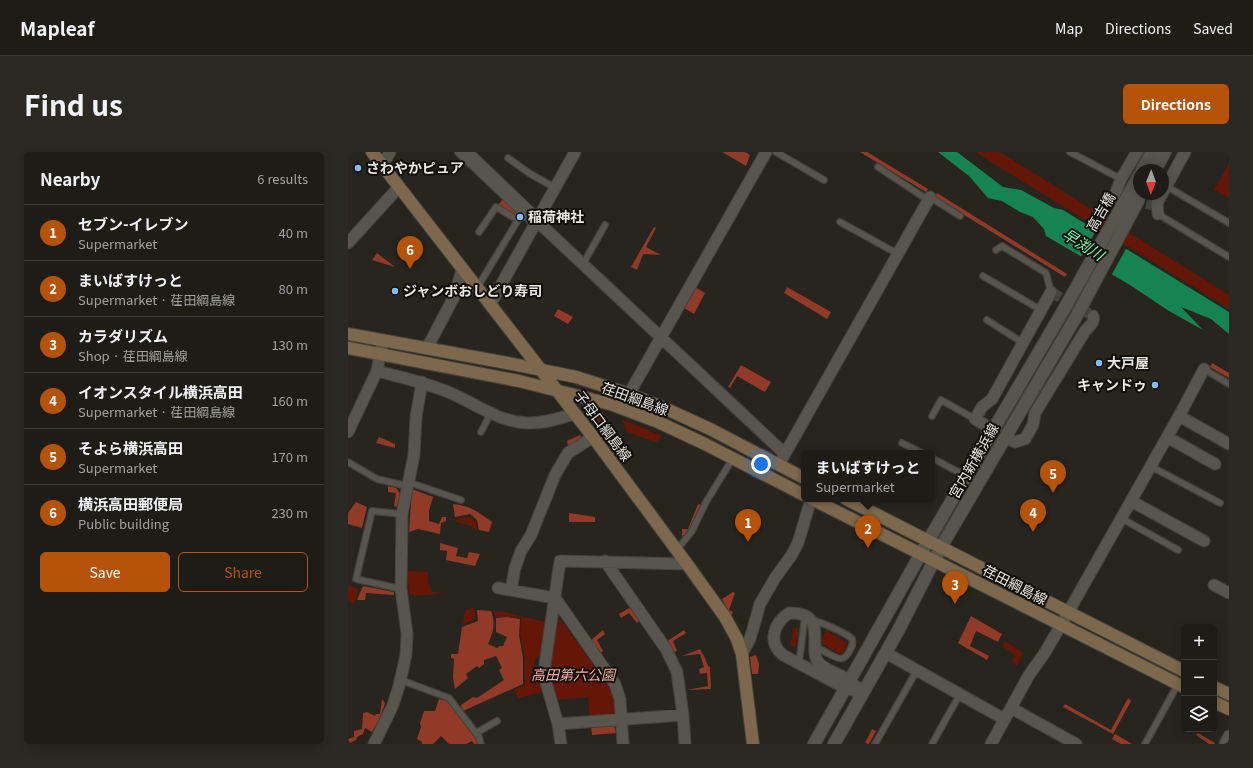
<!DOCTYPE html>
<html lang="en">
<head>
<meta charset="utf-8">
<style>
  body { margin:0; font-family:Georgia,"Noto Sans JP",serif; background:#2a2923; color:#f1f3f6 }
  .controls { position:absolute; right:12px; bottom:12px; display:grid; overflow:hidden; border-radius:6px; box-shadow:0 2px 10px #0003 }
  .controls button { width:36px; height:36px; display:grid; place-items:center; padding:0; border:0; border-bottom:1px solid #3b3a35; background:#1d1c16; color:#f1f3f6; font:20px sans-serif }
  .compass { position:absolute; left:785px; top:12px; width:36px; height:36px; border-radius:50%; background:#1d1c16; box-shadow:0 2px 10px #0003; rotate:181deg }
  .you { position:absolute; left:413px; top:312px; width:14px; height:14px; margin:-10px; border:3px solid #fff; border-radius:50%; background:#1a73e8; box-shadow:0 0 0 6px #1a73e833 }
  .badge { display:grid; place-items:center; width:26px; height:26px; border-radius:50%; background:#b45309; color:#fff; font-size:13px; font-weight:700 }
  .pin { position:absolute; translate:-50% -33px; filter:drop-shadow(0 1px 2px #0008) }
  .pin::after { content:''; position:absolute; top:21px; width:14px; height:12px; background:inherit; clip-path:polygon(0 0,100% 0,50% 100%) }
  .popup { position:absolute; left:453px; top:298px; width:134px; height:52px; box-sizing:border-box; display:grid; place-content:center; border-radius:6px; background:#1d1c16; filter:drop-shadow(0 1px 3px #0005); font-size:13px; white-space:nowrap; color:#a0a1a1 }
  .popup b { font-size:15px; color:#f1f3f6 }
  .popup::after { content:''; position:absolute; left:50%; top:100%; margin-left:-8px; border:8px solid transparent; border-top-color:#1d1c16 }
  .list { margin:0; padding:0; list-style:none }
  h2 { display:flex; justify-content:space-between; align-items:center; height:52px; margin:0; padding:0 16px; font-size:17px }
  h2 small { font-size:13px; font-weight:400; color:#a0a1a1 }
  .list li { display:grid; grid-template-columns:26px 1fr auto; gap:12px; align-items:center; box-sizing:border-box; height:56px; padding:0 16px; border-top:1px solid #3b3a35 }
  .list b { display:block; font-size:15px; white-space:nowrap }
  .list p { margin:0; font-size:13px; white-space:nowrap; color:#a0a1a1 }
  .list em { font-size:13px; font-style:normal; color:#a0a1a1 }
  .actions { display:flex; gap:8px; padding:12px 16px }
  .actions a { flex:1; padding:9px 0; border:1px solid #b45309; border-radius:6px; text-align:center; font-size:14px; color:#b45309 }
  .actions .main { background:#b45309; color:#fff }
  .icon { flex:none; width:22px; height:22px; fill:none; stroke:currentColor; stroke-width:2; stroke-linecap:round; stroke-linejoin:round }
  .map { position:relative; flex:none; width:881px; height:592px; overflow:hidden; border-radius:6px }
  header { display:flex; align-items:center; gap:24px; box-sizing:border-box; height:56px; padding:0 20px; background:#1d1c16; border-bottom:1px solid #3b3a35 }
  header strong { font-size:19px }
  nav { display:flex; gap:22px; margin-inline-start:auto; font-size:14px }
  .intro { display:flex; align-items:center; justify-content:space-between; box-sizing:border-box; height:96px; padding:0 24px }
  h1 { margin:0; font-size:28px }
  .button { padding:10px 18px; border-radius:6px; background:#b45309; color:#fff; font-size:14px; font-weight:700 }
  main { display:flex; gap:24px; padding:0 24px }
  aside { flex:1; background:#1d1c16; border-radius:6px; box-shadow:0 2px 10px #0003 }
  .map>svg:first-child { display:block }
</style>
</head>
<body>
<header>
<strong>Mapleaf</strong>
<nav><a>Map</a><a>Directions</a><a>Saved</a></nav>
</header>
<div class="intro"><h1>Find us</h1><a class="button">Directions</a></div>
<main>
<aside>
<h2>Nearby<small>6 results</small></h2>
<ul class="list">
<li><span class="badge">1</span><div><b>セブン-イレブン</b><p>Supermarket</p></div><em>40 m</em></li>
<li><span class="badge">2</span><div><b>まいばすけっと</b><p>Supermarket · 荏田綱島線</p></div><em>80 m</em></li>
<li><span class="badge">3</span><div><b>カラダリズム</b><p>Shop · 荏田綱島線</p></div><em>130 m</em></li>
<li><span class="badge">4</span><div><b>イオンスタイル横浜高田</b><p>Supermarket · 荏田綱島線</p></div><em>160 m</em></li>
<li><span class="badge">5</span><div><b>そよら横浜高田</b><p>Supermarket</p></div><em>170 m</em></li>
<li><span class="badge">6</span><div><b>横浜高田郵便局</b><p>Public building</p></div><em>230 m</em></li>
</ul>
<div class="actions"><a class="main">Save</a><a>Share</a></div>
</aside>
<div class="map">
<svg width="881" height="592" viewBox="0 0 881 592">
  <rect width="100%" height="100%" fill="#27251e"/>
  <path fill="#641707" d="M627 0H652L881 143V157Z
    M881 11V46L866 38Z
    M254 260 261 276C251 276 248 270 248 261Z
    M274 267 314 284 310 289 307 290 279 280Z
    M122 365 128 370 129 378 124 377V374L108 370V367Z
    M59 419 80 420V429L84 440 97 441 68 444 61 442Z
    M0 433 11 438 5 452 0 449Z
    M126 456 128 467 115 472 117 458Z
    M146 459 157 460 197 470 194 501 187 507 185 519 187 528 193 531 195 540 170 546 166 538 177 533V505L172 483 173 466 165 465H147Z
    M212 467 261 534 266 548 267 561 263 565 242 567 240 545 208 548 202 525V516L210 468Z
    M446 475 451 477 447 495 442 493Z
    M478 478 499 491V494L495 501 492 502 474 492V486Z
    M657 489 675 501 669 514 664 510 667 503 654 494Z"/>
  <path fill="#913a28" d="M374 0H397L402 3 398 14Z
    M512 0H519L580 37 578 40Z
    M589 41 719 122 717 125 587 45Z
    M155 47 174 65 171 66 160 58H155L150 53Z
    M306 75 308 76 298 95 313 103 295 102 289 118 283 115Z
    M29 101 47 115 24 108Z
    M347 135 357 141 346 162 336 156Z
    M439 135 483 160 479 167 436 141Z
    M210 157 225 165 220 172 206 164Z
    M864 211 881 221V226L862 215Z
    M393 213 423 230 417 240 389 224 382 236 380 235Z
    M232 283 234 287 220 294 219 289Z
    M31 285 47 292V296L28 291Z
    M40 334 48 336 52 341 49 355 46 354 48 341 40 340Z
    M64 337 85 345 81 359V369L91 372 94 365H98V369L93 371 92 382 70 377 61 380Z
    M8 350 19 355 14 376 0 372V361Z
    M105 352C121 353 132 361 144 370L141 380 131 378 129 368 122 362 107 365Z
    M350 352 353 353C348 365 344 377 334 385V377H340Z
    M221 361 247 365V370H221Z
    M92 391 110 396 108 404 119 406 121 400 132 402 127 414 98 408 99 399 92 398Z
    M15 434 46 440V443L18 441 17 448H9Z
    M385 440 387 441 381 458 385 460 383 464 374 447Z
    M283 455 292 468 289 471 281 461 273 466 271 462Z
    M129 458 143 459C148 472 145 481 140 492L149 496 152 494H155L159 485 148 480V466L159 465 172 467 171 483 175 506V532L115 559 113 553 125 545 129 546 156 528 151 518 154 516 148 504 136 508V512L131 516 129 514 118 522 120 526 107 537 105 526 106 507 103 506V502H110L114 475 130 469Z
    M623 464 654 482 650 490 628 479 622 494 641 504 639 508 610 491Z
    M255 478 257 482 249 488 255 499 251 502 242 489Z
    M336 478 338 481 325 489 329 499 325 500 318 490Z
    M352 497 357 506 360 514 362 515 363 537 339 538 360 534 359 521 352 522 351 517 356 515 352 502 334 504Z
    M408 503 411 512 410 522H404L402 505Z
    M780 546 783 549 765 582 715 555 717 552 763 578Z
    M34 547 37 551C34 562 30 570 24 580L17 576 15 582 9 585 8 588 0 592V587L6 585V579L14 577 15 561 19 560 27 564 28 562H32Z
    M91 547 101 549 128 586 131 592H126L124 589 118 592H101L93 584 85 592H74V590L69 587 73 575 72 571 76 559H87Z
    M266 574 268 581 244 583 243 575Z
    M524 577 528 579 521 592 517 591Z
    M850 581 867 591 866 592H861L848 583Z
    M767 582 784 592H773L764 587Z"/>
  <path fill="#168452" d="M590 0H609L655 35 673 38 706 56 715 58 881 160V182L863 167 833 155 855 178 821 159 782 133 698 84 696 77 685 65 672 60 654 49 640 46 621 24Z"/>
  <path fill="#27251e" d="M749 77 779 95 763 124 732 106Z"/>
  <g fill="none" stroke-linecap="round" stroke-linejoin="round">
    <path stroke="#44423b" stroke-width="11" stroke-dasharray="11 5.5" stroke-linecap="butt" d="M782 48 805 53
      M703 140 745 164"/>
    <defs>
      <path id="service" d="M428 0 476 28
        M722 0 773 27
        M160 6 181 21 207 36
        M530 15 580 48
        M818 34 881 71
        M582 45 612 64
        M810 62 881 105
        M492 70 550 102
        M648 98 654 94 698 121 703 140
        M235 112 257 73
        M635 124 693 158
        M129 136 170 68 148 55 131 80
        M639 168 675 191
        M856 217 881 232
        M584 264 593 248 627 267
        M133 280 143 261
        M554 291 574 301
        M584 306 618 324
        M0 310 29 327 59 334
        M802 314 872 351
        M60 330 113 348
        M773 366 830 398
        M329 398 344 379 358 350 385 306
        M53 437 8 427 24 359 54 362
        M464 468C472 470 499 481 504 487 505 490 504 494 503 496 501 500 499 505 495 506 490 509 473 497 467 494
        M451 511 457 464
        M53 528 101 546 131 585 133 592
        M128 581 149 569
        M527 592 569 518
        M584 592 612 542
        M797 592 830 532"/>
      <path id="pedestrian" d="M111 0 187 72
        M121 0 190 66"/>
      <path id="minor" d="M34 14 42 0
        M815 40 837 0
        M766 45 773 27 789 0
        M810 62 809 51 814 42
        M189 69 437 302
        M0 91 51 35
        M142 153 227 0
        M79 196 106 145 114 118
        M29 219C56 226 80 231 105 242 129 253 152 270 179 271 195 272 211 266 227 262
        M281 242 418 0
        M831 264 881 292
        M645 278 627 267 634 255 644 247 703 140
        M0 280 29 219 35 188
        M819 285 867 312
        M658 286 667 290 677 287 685 273 687 261 737 179C741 174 747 171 745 164
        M434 307 582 45
        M783 349 856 389
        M257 409 318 497 329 520 335 563 337 592
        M866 433 881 441
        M150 436 207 446 267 532 272 547 275 592
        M163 438 167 416 173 399 183 383 207 323 220 301 245 285
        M441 461C483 460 458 498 471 511 479 519 492 522 501 528 506 532 510 537 515 541L497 536 435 503C419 490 426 471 441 461Z
        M538 501 656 567
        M394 502 402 487 412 452 427 426 443 404 450 391 463 347
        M663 556 728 592
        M210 572 335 563
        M26 592 45 553 51 534 58 503 59 482 53 437 54 362 66 303 68 265 74 230
        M213 592 210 572 197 527V512L212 409 339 412
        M643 592 681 523 696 502 713 473 831 264 856 217
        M877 592 881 584"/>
      <path id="tertiary" d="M794 18 804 0
        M807 18 817 0
        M783 38 791 23
        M466 592 580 389 715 159
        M486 592 550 479 593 395 728 165"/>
      <path id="secondary" d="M24 0 245 285 339 412 377 465 389 487 394 502 405 592
        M0 182 159 211 228 225 281 242 314 255 362 277 456 326
        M0 196 171 229 262 252 310 270 357 292 456 343
        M464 347 836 535
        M498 347 836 519
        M866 535 881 542
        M866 550 881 557"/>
    </defs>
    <use href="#service" stroke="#44423c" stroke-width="8"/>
    <use href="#pedestrian" stroke="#44423c" stroke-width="10"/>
    <use href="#minor" stroke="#44423c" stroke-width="13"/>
    <use href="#tertiary" stroke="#44423c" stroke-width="14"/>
    <use href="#secondary" stroke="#44423c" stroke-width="14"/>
    <use href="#service" stroke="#57554d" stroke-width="5.5"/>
    <use href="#pedestrian" stroke="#57554d" stroke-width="8"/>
    <use href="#minor" stroke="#57554d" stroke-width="11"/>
    <use href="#tertiary" stroke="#57554d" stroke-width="12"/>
    <use href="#secondary" stroke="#7e684d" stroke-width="12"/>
    <defs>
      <path id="tertiary-bridge" d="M715 159 783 38
        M728 165 791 47"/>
    </defs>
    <use href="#tertiary-bridge" stroke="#44423c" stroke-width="14" stroke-linecap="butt"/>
    <use href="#tertiary-bridge" stroke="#57554d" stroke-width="12"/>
  </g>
  <g fill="#81bdfa" stroke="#0f0e0b" stroke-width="1.5">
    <circle cx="10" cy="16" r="4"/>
    <circle cx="172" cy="65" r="4"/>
    <circle cx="47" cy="139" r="4"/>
    <circle cx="751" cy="211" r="4"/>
    <circle cx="807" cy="233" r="4"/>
  </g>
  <g text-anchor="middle" stroke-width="4" stroke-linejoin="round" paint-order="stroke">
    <g font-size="14" font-weight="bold" fill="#e8e7e2" stroke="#0f0e0b" text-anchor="start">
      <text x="18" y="21">さわやかピュア</text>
      <text x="180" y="70">稲荷神社</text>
      <text x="55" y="144">ジャンボおしどり寿司</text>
      <text x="759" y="216">大戸屋</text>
      <text x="799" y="238" text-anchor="end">キャンドゥ</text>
    </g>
    <g font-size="14" fill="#e8e7e2" stroke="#0f0e0b">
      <text transform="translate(753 60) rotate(-60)" y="5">高吉橋</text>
      <text transform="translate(287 247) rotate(20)" y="5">荏田綱島線</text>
      <text transform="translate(255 274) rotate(53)" y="5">子母口綱島線</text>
      <text transform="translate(626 309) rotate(-60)" y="5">宮内新横浜線</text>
      <text transform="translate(667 433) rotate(27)" y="5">荏田綱島線</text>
    </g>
    <g font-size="14" font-style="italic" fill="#f5ab9a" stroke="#0f0e0b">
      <text x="225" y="528">高田第六公園</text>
    </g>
    <g font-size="15" font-style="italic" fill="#78f8b1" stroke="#0f0e0b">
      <text transform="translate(735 93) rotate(32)" y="5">早渕川</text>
    </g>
  </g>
</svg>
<div class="controls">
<button>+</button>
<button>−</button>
<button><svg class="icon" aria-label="layers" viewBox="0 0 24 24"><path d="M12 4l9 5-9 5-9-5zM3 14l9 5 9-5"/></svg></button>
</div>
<svg class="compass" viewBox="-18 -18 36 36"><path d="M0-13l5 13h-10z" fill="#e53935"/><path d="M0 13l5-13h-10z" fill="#a0a1a1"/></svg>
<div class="you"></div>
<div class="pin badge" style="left:400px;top:390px">1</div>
<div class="pin badge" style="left:520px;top:396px">2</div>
<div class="popup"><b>まいばすけっと</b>Supermarket</div>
<div class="pin badge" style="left:607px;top:452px">3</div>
<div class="pin badge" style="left:685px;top:380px">4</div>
<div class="pin badge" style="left:705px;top:341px">5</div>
<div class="pin badge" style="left:62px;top:117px">6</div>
</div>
</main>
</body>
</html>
